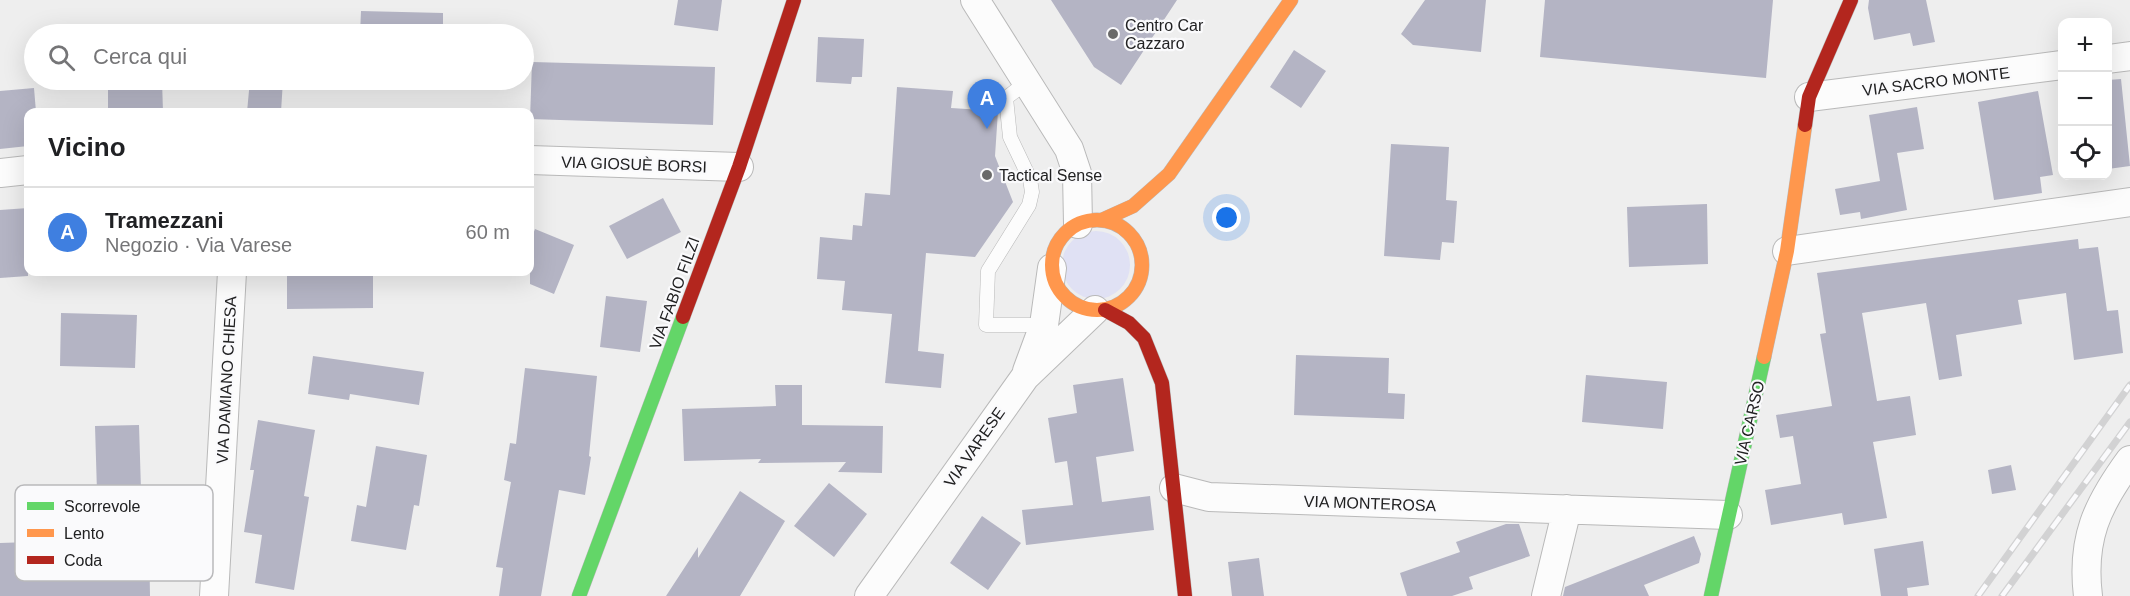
<!DOCTYPE html>
<html lang="it">
<head>
<meta charset="utf-8">
<style>
  body { margin:0; font-family:Helvetica,sans-serif; background:#f6f6f6; color:#202124 }
  .controls { position:absolute; right:18px; top:18px; display:grid; overflow:hidden; border-radius:12px; box-shadow:0 6px 24px #0002 }
  .controls button { width:54px; height:54px; display:grid; place-items:center; padding:0; border:0; border-bottom:2px solid #e0e0e0; background:#fff; color:#202124; font:30px sans-serif }
  .you { position:absolute; left:1227px; top:218px; width:21px; height:21px; margin:-15px; border:4px solid #fff; border-radius:50%; background:#1a73e8; box-shadow:0 0 0 9px #1a73e833 }
  .badge { display:grid; place-items:center; width:39px; height:39px; border-radius:50%; background:#0b8043; color:#fff; font-size:20px; font-weight:700 }
  .pin { position:absolute; translate:-50% -50px; filter:drop-shadow(0 2px 3px #0008) }
  .pin::after { content:''; position:absolute; top:32px; width:21px; height:18px; background:inherit; clip-path:polygon(0 0,100% 0,50% 100%) }
  .list { margin:0; padding:0; list-style:none }
  h2 { display:flex; justify-content:space-between; align-items:center; height:78px; margin:0; padding:0 24px; font-size:26px }
  h2 small { font-size:20px; font-weight:400; color:#757577 }
  .list li { display:grid; grid-template-columns:39px 1fr auto; gap:18px; align-items:center; box-sizing:border-box; height:90px; padding:0 24px; border-top:2px solid #e0e0e0 }
  .list b { display:block; font-size:22px; white-space:nowrap }
  .list p { margin:0; font-size:20px; white-space:nowrap; color:#757577 }
  .list em { font-size:20px; font-style:normal; color:#757577 }
  .icon { flex:none; width:33px; height:33px; fill:none; stroke:currentColor; stroke-width:2; stroke-linecap:round; stroke-linejoin:round }
  .map { position:relative; flex:none; width:2130px; height:596px; overflow:hidden }
  .search { position:absolute; background:#fff; box-shadow:0 6px 24px #0002; left:24px; top:24px; width:510px; height:66px; display:flex; align-items:center; gap:15px; box-sizing:border-box; padding:0 21px; border-radius:33px; color:#757577; font-size:22px }
  .panel { position:absolute; background:#fff; box-shadow:0 6px 24px #0002; left:24px; top:108px; width:510px; height:168px; border-radius:12px }
  .map>svg:first-child { display:block }
</style>
</head>
<body>
<div class="map">
<svg width="2130" height="596" viewBox="0 0 2130 596">
  <rect width="100%" height="100%" fill="#eee"/>
  <path fill="#e0e1f4" d="M1062 265a34 34 0 1 1 68 0a34 34 0 1 1-68 0Z"/>
  <path fill="#b4b4c4" d="M678 0H722L718 31 674 25Z
    M1051 0H1177L1121 85 1094 67Z
    M1425 0H1486L1481 52 1413 45 1401 34Z
    M1545 0H1773L1766 78 1540 57Z
    M1869 0H1926L1935 42 1913 46 1910 33 1874 40 1868 8Z
    M361 11 443 13V34H360Z
    M818 37 864 39 862 77H852L851 84 816 82Z
    M1294 50 1326 71 1301 108 1270 87Z
    M532 62 715 67 713 125 530 119Z
    M2121 79 2130 166 2108 169V80Z
    M108 80H162L163 112H108Z
    M250 80H283L281 112H247Z
    M897 87 953 91 951 108 998 111 995 156 1013 202 975 257 926 253 918 351 944 354 941 388 885 383 892 314 842 310 845 281 817 279 820 237 852 240 853 225 862 226 865 193 890 195Z
    M34 88 36 112H28V146L0 149V91Z
    M2038 91 2053 175 2040 177 2042 193 1994 200 1978 102Z
    M1917 107 1924 149 1897 153 1907 210 1861 219 1860 212 1840 215 1835 189 1880 181 1869 115Z
    M1391 144 1449 147 1446 200 1457 201 1454 243 1442 242 1440 260 1384 256Z
    M663 198 681 232 627 259 609 226Z
    M1707 204 1708 264 1629 267 1627 207Z
    M28 208V276L0 278V210Z
    M535 229 574 245 554 294 530 284V242Z
    M2078 239 2079 249 2098 247 2107 311 2118 310 2123 353 2074 360 2066 293 2018 300 2022 324 1956 335 1962 376 1939 380 1926 303 1862 313 1877 401 1910 396 1916 435 1873 442 1887 518 1844 525 1842 513 1771 525 1765 490 1801 484 1793 436 1780 438 1776 415 1832 406 1820 334 1826 333 1817 273Z
    M287 272H373V308L287 309Z
    M606 296 647 301 640 352 600 347Z
    M61 313 137 315 135 368 60 366Z
    M1296 355 1389 358 1388 393 1405 394 1404 419 1294 415Z
    M313 356 424 372 419 405 350 394 349 400 308 394Z
    M525 368 597 376 589 456 591 457 585 495 559 490 541 596H499L503 568 496 567 511 482 504 480 510 443 516 444Z
    M1586 375 1667 382 1663 429 1582 422Z
    M1123 378 1134 451 1096 457 1102 502 1150 496 1154 530 1026 545 1022 510 1073 505 1067 461 1055 463 1048 418 1077 413 1073 385Z
    M775 385H802V425L883 426 882 473 838 472 846 462 758 463 761 459 684 461 682 409 776 406Z
    M258 420 315 430 304 496 309 497 294 590 255 583 262 535 244 532 254 470H250Z
    M139 425 141 490 97 492 95 426Z
    M376 446 427 455 419 506 414 505 406 550 351 541 357 505 366 507Z
    M2011 465 2016 490 1992 494 1988 470Z
    M829 483 867 514 834 557 794 526Z
    M740 491 785 521 740 596H666L698 547V558Z
    M982 516 1021 543 988 590 950 563Z
    M1506 524H1519L1530 556 1469 577 1473 589 1452 596H1407L1400 573 1460 552 1456 542Z
    M1694 536 1701 554 1699 563 1644 585 1649 596H1563L1565 587Z
    M149 538 150 596H0V543Z
    M1923 541 1929 585 1907 588 1908 596H1881L1874 549Z
    M1259 558 1264 596H1232L1228 562Z"/>
  <g fill="none" stroke-linecap="round" stroke-linejoin="round">
    <defs>
      <path id="lane" d="M1027 82 1006 98 1010 137 1030 179 1032 192 1029 205 988 271 986 325H1044"/>
      <path id="street" d="M975 0 1069 149 1077 173 1078 224
        M2108 59 2130 56
        M1809 97 2062 65
        M530 160 739 167
        M0 173 28 170
        M1787 251 2130 202
        M1027 371 1044 325 1052 268
        M1174 488 1209 497 1728 515
        M214 596 232 272
        M869 596 1025 377 1095 310
        M1546 596 1567 509
        M2088 596C2081 539 2097 505 2130 460"/>
      <path id="fast" d="M579 596 683 317
        M1711 596 1764 357"/>
      <path id="slow" d="M1052 265a45 45 0 1 1 90 0a45 45 0 1 1-90 0Z
        M1102 220 1133 206 1169 174 1291 0
        M1764 357 1787 251 1805 125"/>
      <path id="jam" d="M1805 125 1809 97 1851 0
        M1105 310 1129 323 1144 338 1162 383 1185 596
        M683 317 739 167 794 0"/>
    </defs>
    <use href="#lane" stroke="#b9b9b9" stroke-width="15"/>
    <use href="#street" stroke="#b9b9b9" stroke-width="30"/>
    <use href="#fast" stroke="#b9b9b9" stroke-width="15"/>
    <use href="#slow" stroke="#b9b9b9" stroke-width="15"/>
    <use href="#jam" stroke="#b9b9b9" stroke-width="15"/>
    <use href="#lane" stroke="#fcfcfc" stroke-width="14"/>
    <use href="#street" stroke="#fcfcfc" stroke-width="28"/>
    <use href="#fast" stroke="#63d668" stroke-width="14"/>
    <use href="#slow" stroke="#ff974d" stroke-width="14"/>
    <use href="#jam" stroke="#b3261e" stroke-width="14"/>
    <defs>
      <path id="rail" d="M1978 596 2130 385
        M2002 596 2130 422"/>
    </defs>
    <use href="#rail" stroke="#d2d2d3" stroke-width="7"/>
    <use href="#rail" stroke="#fafafc" stroke-width="4.5" stroke-dasharray="14" stroke-linecap="butt"/>
  </g>
  <g fill="#696969" stroke="#fafafc" stroke-width="2">
    <circle cx="1113" cy="34" r="6"/>
    <circle cx="987" cy="175" r="6"/>
  </g>
  <g text-anchor="middle" stroke-width="4.5" stroke-linejoin="round" paint-order="stroke">
    <g font-size="16" fill="#212122" stroke="#fafafc" text-anchor="start">
      <text x="1125" y="31">Centro Car<tspan x="1125" dy="18">Cazzaro</tspan></text>
      <text x="999" y="181">Tactical Sense</text>
    </g>
    <g font-size="16" fill="#212122" stroke="#fafafc">
      <text transform="translate(1936 81) rotate(-7)" y="6">VIA SACRO MONTE</text>
      <text transform="translate(634 164) rotate(2)" y="6">VIA GIOSUÈ BORSI</text>
      <text transform="translate(674 293) rotate(-70)" y="6">VIA FABIO FILZI</text>
      <text transform="translate(226 380) rotate(-87)" y="6">VIA DAMIANO CHIESA</text>
      <text transform="translate(1749 423) rotate(-77)" y="6">VIA CARSO</text>
      <text transform="translate(974 447) rotate(-55)" y="6">VIA VARESE</text>
      <text transform="translate(1370 503) rotate(2)" y="6">VIA MONTEROSA</text>
    </g>
  </g>
  <rect x="15" y="485" width="198" height="96" rx="9" fill="#fafafc" stroke="#b9b9bb" stroke-width="1.5"/>
  <rect x="27" y="502" width="27" height="8" fill="#63d668"/>
  <rect x="27" y="529" width="27" height="8" fill="#ff974d"/>
  <rect x="27" y="556" width="27" height="8" fill="#b3261e"/>
  <g font-size="16" fill="#212122">
    <text x="64" y="512">Scorrevole</text>
    <text x="64" y="539">Lento</text>
    <text x="64" y="566">Coda</text>
  </g>
</svg>
<div class="controls">
<button>+</button>
<button>−</button>
<button><svg class="icon" aria-label="locate" viewBox="0 0 24 24"><circle cx="12" cy="12" r="6"/><path d="M12 2v4M12 18v4M2 12h4M18 12h4"/></svg></button>
</div>
<div class="you"></div>
<div class="pin badge" style="left:987px;top:129px;background:#3f7fe0">A</div>
<div class="search"><svg class="icon" aria-label="search" viewBox="0 0 24 24"><circle cx="10" cy="10" r="6"/><path d="M15 15l6 6"/></svg>Cerca qui</div>
<section class="panel">
<h2>Vicino<small></small></h2>
<ul class="list">
<li><span class="badge" style="background:#3f7fe0">A</span><div><b>Tramezzani</b><p>Negozio · Via Varese</p></div><em>60 m</em></li>
</ul>
</section>
</div>
</body>
</html>
